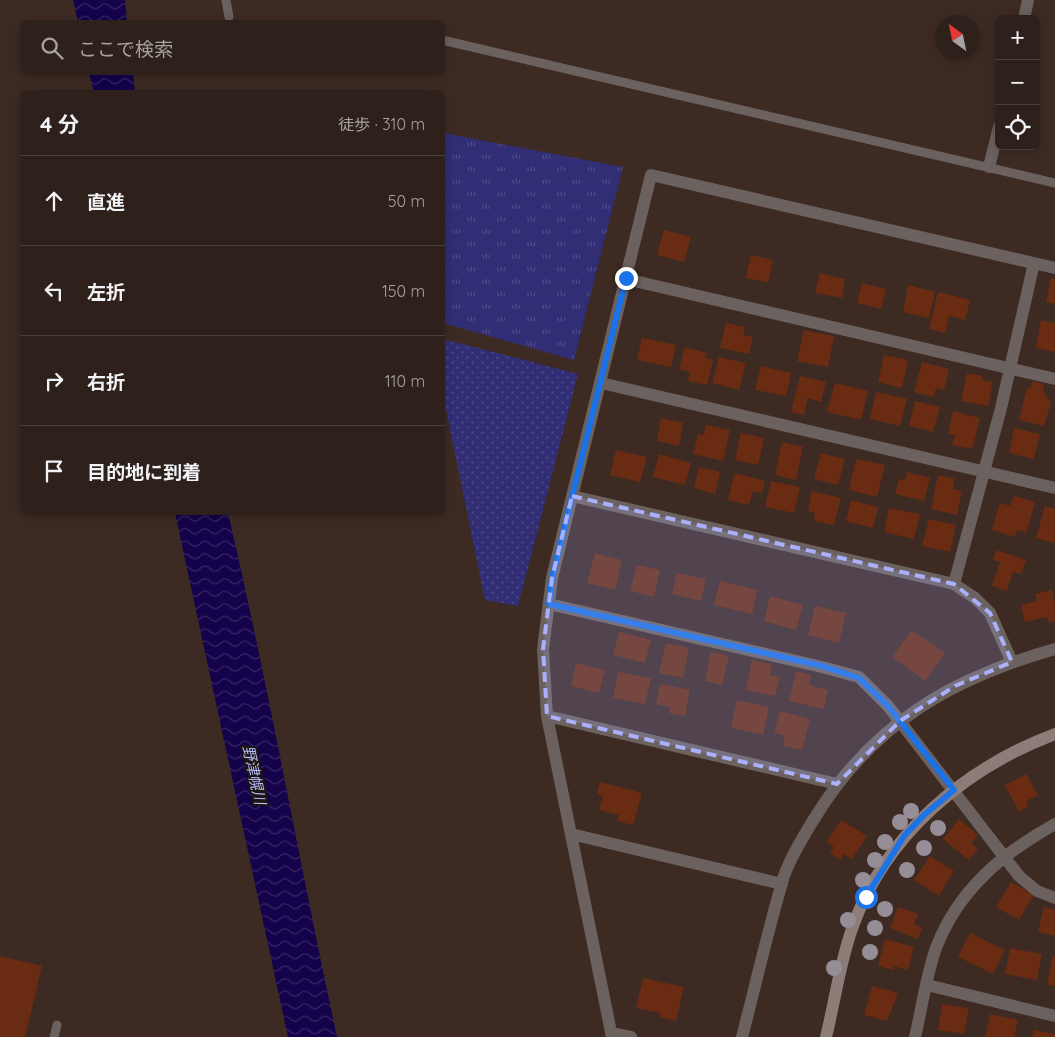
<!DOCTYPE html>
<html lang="ja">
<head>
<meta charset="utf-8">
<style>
  body { margin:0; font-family:Quicksand,"Noto Sans JP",sans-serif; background:#362823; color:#f1f3f6 }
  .controls { position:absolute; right:15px; top:15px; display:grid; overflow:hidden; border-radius:8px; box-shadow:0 2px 12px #0003 }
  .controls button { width:45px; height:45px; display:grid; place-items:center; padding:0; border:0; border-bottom:1px solid #493e39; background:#2e201a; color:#f1f3f6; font:25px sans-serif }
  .compass { position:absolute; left:935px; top:15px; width:45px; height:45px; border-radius:50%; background:#2e201a; box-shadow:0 2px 12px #0003; rotate:327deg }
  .stop { position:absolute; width:15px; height:15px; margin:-11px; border:4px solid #1a73e8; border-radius:50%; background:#fff }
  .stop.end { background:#1a73e8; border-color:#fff; box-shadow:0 1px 5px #0008 }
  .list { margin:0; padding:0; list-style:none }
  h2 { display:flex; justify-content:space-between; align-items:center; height:65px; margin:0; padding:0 20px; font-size:21px }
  h2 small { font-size:16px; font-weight:400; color:#a7a3a2 }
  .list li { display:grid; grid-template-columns:32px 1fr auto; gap:15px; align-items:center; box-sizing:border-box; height:90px; padding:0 20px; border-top:1px solid #493e39 }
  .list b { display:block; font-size:19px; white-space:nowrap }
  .list em { font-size:16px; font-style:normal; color:#a7a3a2 }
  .icon { flex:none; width:28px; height:28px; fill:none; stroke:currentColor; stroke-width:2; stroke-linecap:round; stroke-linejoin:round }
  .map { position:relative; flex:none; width:1055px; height:1037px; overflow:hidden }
  .search { position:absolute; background:#2e201a; box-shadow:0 2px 12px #0003; left:20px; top:20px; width:425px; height:55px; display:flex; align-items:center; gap:12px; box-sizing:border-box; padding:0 18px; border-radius:8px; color:#a7a3a2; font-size:19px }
  .panel { position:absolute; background:#2e201a; box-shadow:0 2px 12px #0003; left:20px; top:90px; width:425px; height:425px; border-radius:8px }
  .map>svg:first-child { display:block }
</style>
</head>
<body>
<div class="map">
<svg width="1055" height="1037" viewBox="0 0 1055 1037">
  <defs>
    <pattern id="grass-tufts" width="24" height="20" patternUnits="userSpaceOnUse" patternTransform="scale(1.25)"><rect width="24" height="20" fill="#312e75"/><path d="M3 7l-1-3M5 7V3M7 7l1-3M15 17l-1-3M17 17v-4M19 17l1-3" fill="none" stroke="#4f4b88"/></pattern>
    <pattern id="park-dots" width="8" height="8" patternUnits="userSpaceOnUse" patternTransform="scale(1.25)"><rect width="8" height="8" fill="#312e75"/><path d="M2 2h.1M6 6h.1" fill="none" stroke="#4f4b88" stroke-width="1.8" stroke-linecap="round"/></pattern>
    <pattern id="water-waves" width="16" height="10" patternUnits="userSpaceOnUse" patternTransform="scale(1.25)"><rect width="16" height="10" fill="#14024b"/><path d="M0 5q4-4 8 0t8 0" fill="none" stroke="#362664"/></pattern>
  </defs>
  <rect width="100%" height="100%" fill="#3d2a23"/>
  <path fill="url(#grass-tufts)" d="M443 133 623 167 574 360 443 323Z"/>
  <path fill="url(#park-dots)" d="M443 339 578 374 518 606 485 600 443 395Z"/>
  <path fill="url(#water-waves)" d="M73 0H125L127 22H78Z
    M89 73H133L135 92H94Z
    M175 513H228C269 687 299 862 337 1037H288Z"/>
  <path fill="#692c12" d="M664 230 691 237 684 262 657 255Z
    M751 255 773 260 768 282 746 278Z
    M820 273 845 279 842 298 815 293Z
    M1051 278 1055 279V304L1046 302Z
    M862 283 886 289 881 309 857 303Z
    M908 285 935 292 929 318 903 312Z
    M938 292 970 300 965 320 949 316 945 333 929 329Z
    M1041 320 1055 323V352L1036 348Z
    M726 323 745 327 743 335 753 337 749 354 720 348Z
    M804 330 834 336 828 367 797 361Z
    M642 338 676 345 671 367 637 360Z
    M685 347 707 353 705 358 713 360 707 385 688 381 690 372 679 369Z
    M884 355 908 360 902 388 878 382Z
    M719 357 746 363 739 390 712 383Z
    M922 362 949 369 944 390 936 388 933 397 914 392Z
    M761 366 791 373 786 396 755 390Z
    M967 373 983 376 982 380 993 382 988 406 961 401Z
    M800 376 826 382 821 402 808 398 804 415 791 412Z
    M1032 381 1044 384 1043 391 1051 403 1044 426 1019 420 1027 388 1031 387Z
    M835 383 868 391 861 420 827 412Z
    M876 392 907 399 900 426 870 419Z
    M915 401 940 407 933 432 909 426Z
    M953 411 980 418 972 449 952 445 955 435 948 434Z
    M661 418 683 423 679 446 657 441Z
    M706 425 730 430 723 461 693 454 698 434 704 435Z
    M1014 428 1040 434 1034 459 1009 453Z
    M741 433 764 438 758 465 735 460Z
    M782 442 803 447 796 480 775 475Z
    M616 450 647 457 640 482 610 475Z
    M821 453 845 459 838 485 814 479Z
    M659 454 691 463 685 485 653 477Z
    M856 459 885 465 877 497 849 490Z
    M699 467 720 472 715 494 694 488Z
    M907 472 930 478 924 501 895 494 899 479 905 480Z
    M735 473 765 481 762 493 753 491 749 505 728 500Z
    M938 475 955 479 953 489 962 491 957 515 931 509Z
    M771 481 800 487 794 513 765 507Z
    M812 491 841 498 834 525 814 521 815 513 808 511Z
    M1014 496 1035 502 1026 533 1017 530 1015 537 992 530 1000 503 1010 506Z
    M851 500 878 507 873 528 846 521Z
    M1045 506 1055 509V543L1036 538Z
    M889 508 920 514 914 539 884 532Z
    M929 519 956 525 950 552 922 546Z
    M996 550 1026 560 1021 574 1013 572 1007 591 992 586 1000 562 993 560Z
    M595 553 622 560 615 590 587 583Z
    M637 565 660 570 654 597 630 591Z
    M677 573 706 579 701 601 672 594Z
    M720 581 757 590 752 614 714 605Z
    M1052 590 1055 603V621L1049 623 1047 617 1025 622 1021 605 1037 601 1035 594Z
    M770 596 803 605 796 630 764 621Z
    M815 606 846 613 839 643 808 635Z
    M912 630 945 653 925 681 892 657Z
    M619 632 651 640 645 663 613 655Z
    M666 643 689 648 683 678 659 673Z
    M711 652 729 656 722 685 705 681Z
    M752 660 772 664 770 675 780 677 775 696 746 690Z
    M576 663 605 670 599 693 571 686Z
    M796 671 811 675 809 685 828 690 824 709 789 701Z
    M618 672 651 678 645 704 613 698Z
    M660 684 690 690 685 716 669 713 670 707 656 704Z
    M737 700 769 707 763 735 731 728Z
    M780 711 810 719 802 750 783 746 785 736 774 733Z
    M1026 774 1038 795 1026 801 1029 806 1019 812 1005 785Z
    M600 782 642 793 633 825 617 821 619 815 599 810 603 796 597 794Z
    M959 819 978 835 971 843 978 849 969 860 943 839Z
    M841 820 867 836 852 859 844 854 840 860 830 853 834 847 827 842Z
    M930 856 954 871 939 896 914 880Z
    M1011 882 1034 895 1019 920 996 907Z
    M898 907 918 914 914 924 922 928 918 939 890 928Z
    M1044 907 1055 910V936L1038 932Z
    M970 933 1005 950 993 974 958 957Z
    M885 939 914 947 908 970 894 966 893 970 878 966Z
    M1010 948 1042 954 1037 980 1005 974Z
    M0 956 42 966 25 1037H0Z
    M1053 956H1055V986L1047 984Z
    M643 978 684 987 676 1021 660 1017V1013L636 1008Z
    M872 986 898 993 887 1021 864 1015Z
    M942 1004 969 1008 964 1034 938 1030Z
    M990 1014 1018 1020 1014 1037H985Z
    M1034 1030 1055 1034V1037H1032Z"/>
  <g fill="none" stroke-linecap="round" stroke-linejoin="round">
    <path stroke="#6b615e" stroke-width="9" d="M226 0 229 17
      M442 40 1055 183
      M54 1037 57 1025"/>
    <path stroke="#6b615e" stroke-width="12" d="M1024 19 1028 0
      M989 167 999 127
      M626 279 1055 379
      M601 383 1055 488
      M572 496 954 584 975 598 990 613 1012 662
      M954 584 1001 408 1034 263
      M549 604 822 667 859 677 888 706 1019 876 1037 891 1055 898
      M547 716 837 784
      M571 834 782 884
      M927 985 1055 1016
      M611 1033 631 1037
      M612 1037 547 716 543 649 552 578 651 175 1055 268
      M742 1037C756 984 768 929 784 876 791 856 803 837 814 819 872 724 950 679 1055 649
      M915 1037C922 1008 926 976 936 948 958 890 1003 853 1055 824"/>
    <path stroke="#8d7d78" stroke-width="12" d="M826 1037C835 1001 840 961 853 926 886 834 965 768 1055 734"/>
  </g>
  <g fill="#968e97">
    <circle cx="911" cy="811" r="8"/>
    <circle cx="900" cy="822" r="8"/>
    <circle cx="938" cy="828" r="8"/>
    <circle cx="885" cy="842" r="8"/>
    <circle cx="924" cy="848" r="8"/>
    <circle cx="875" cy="860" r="8"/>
    <circle cx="907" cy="870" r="8"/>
    <circle cx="863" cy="880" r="8"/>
    <circle cx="885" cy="909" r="8"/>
    <circle cx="848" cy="920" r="8"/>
    <circle cx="875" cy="928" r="8"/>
    <circle cx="870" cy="952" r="8"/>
    <circle cx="834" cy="968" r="8"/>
  </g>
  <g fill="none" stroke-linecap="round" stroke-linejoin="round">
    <path stroke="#1a73e8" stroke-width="6" d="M626 278 552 578 549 604 822 666 859 678 888 706 954 790 925 814 904 836 866 897"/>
  </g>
  <path fill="#aab0fb" fill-opacity="0.2" stroke="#aab0fb" stroke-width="4" stroke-dasharray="10 6" stroke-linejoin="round" d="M572 496 954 584 990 613 1012 662 955 686 900 721 837 784 547 716 543 649 552 578Z"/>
  <g text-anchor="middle" stroke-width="4.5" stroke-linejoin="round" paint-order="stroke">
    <g font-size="15" font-style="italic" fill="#b7bcfc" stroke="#1d1512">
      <text transform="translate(254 775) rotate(78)" y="5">野津幌川</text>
    </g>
  </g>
</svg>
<div class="controls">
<button>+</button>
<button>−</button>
<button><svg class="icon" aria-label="locate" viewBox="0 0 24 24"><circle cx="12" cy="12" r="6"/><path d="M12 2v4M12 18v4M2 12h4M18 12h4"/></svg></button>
</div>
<svg class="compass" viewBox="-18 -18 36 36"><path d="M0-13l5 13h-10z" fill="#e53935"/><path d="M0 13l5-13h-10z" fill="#a7a3a2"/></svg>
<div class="stop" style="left:866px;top:897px"></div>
<div class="stop end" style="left:626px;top:278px"></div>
<div class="search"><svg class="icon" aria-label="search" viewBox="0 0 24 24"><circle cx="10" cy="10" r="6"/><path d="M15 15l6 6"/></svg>ここで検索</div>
<section class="panel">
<h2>4 分<small>徒歩 · 310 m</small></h2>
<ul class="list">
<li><svg class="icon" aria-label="ahead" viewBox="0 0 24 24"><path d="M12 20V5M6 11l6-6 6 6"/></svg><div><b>直進</b></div><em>50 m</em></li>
<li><svg class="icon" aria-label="left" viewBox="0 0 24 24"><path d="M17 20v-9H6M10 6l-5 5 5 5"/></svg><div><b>左折</b></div><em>150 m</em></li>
<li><svg class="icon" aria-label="right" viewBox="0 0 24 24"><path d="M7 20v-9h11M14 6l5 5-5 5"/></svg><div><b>右折</b></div><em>110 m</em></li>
<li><svg class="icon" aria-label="arrive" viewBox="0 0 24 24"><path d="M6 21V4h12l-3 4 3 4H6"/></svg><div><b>目的地に到着</b></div></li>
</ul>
</section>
</div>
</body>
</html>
